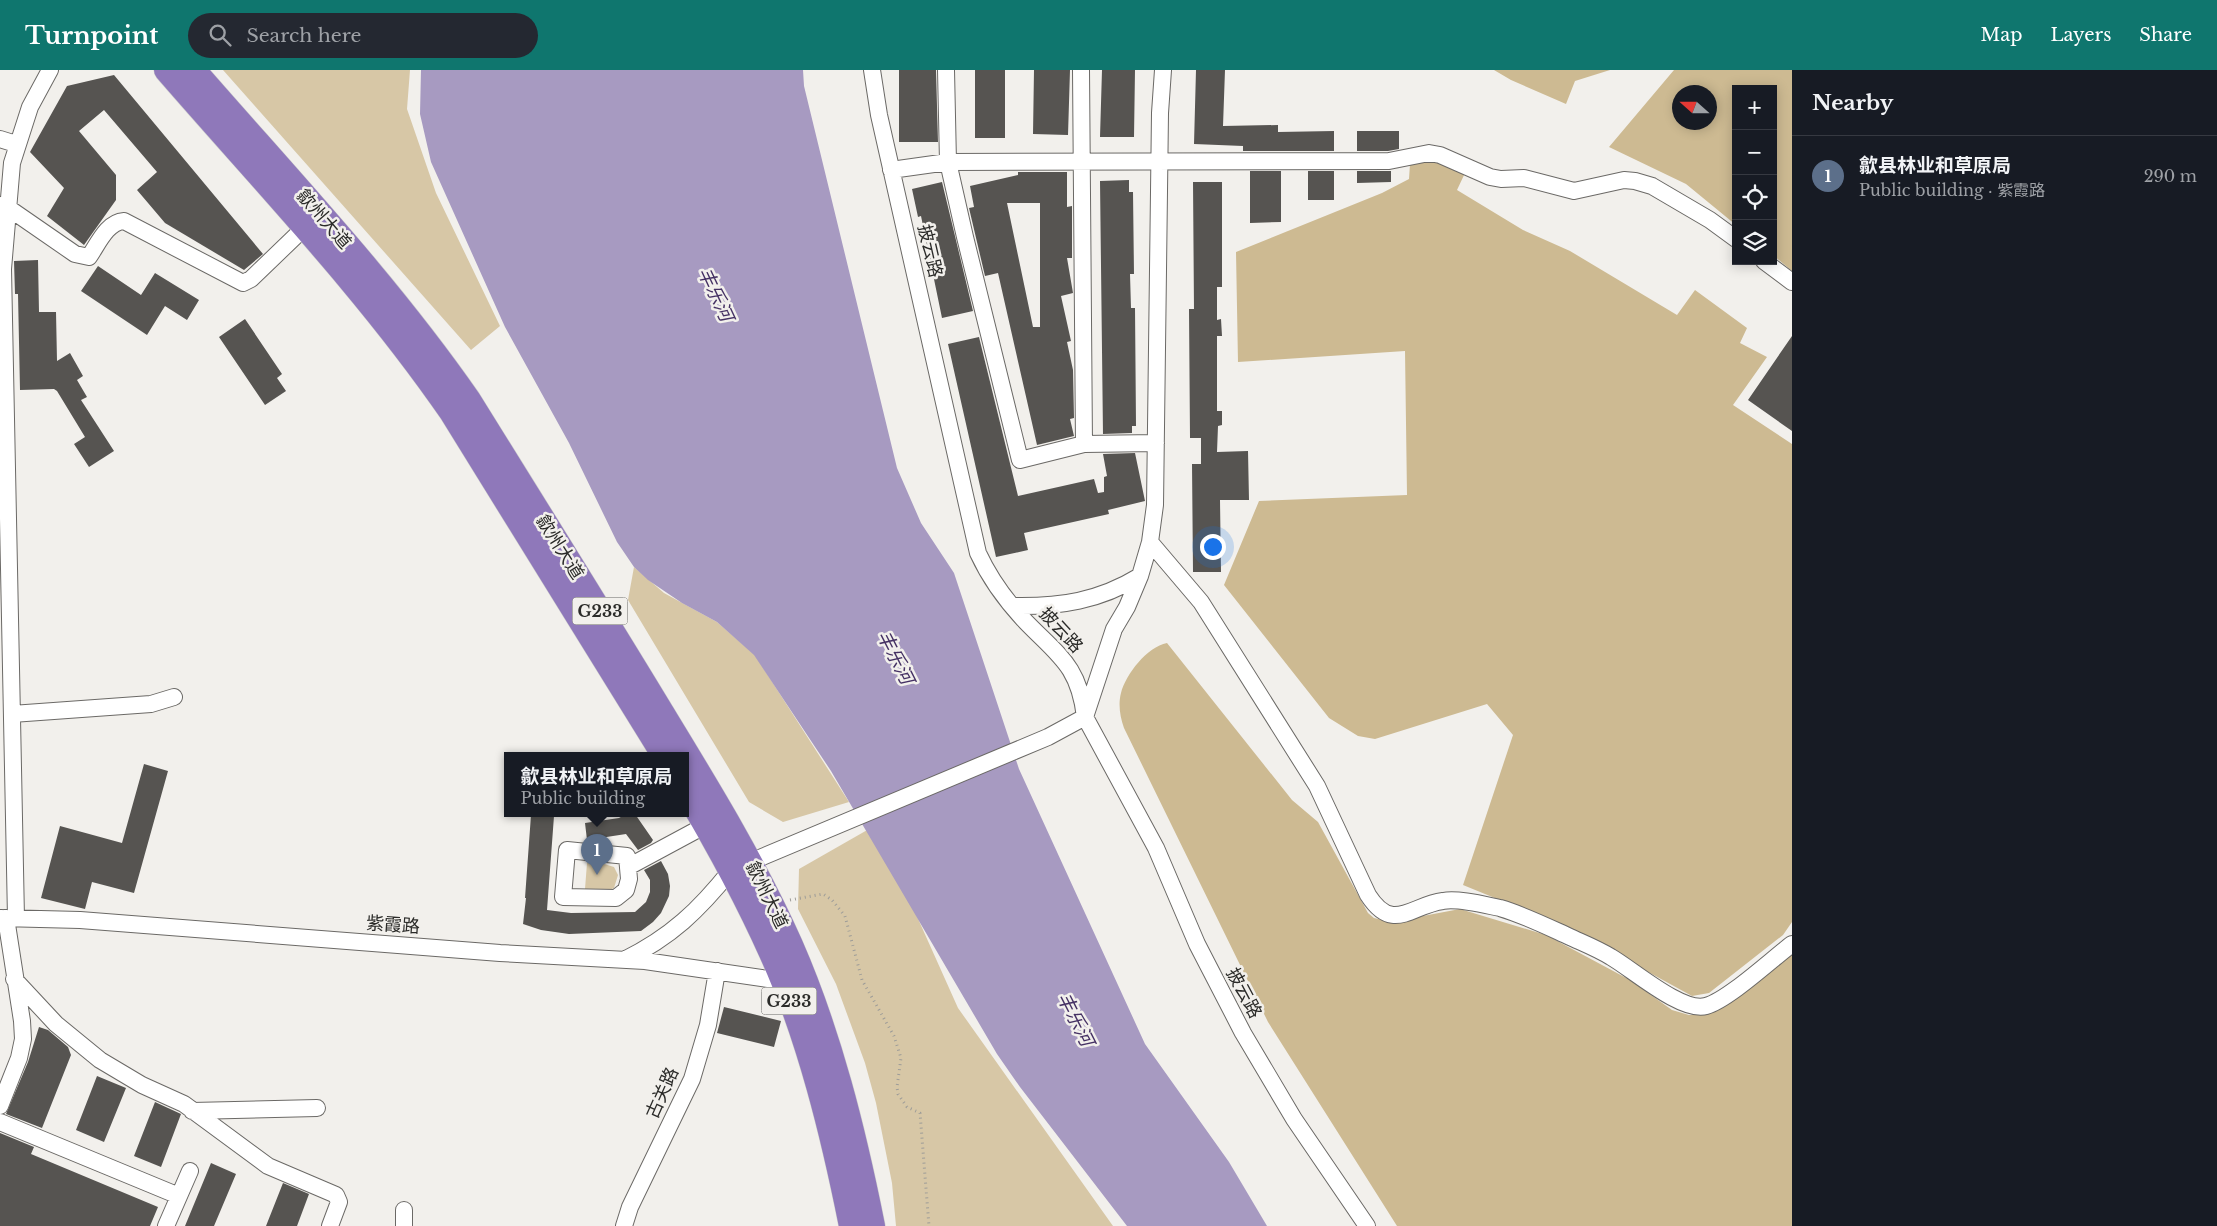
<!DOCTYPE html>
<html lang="en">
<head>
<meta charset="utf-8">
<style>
  body { margin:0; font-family:"Libre Baskerville","Noto Sans SC",serif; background:#242831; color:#f1f3f6 }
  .controls { position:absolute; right:15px; top:15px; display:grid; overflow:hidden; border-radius:0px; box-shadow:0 2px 12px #0003 }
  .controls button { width:45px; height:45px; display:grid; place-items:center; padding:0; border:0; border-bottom:1px solid #363941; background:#171b24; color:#f1f3f6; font:25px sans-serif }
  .compass { position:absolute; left:1672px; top:15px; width:45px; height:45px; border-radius:50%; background:#171b24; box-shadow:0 2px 12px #0003; rotate:291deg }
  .you { position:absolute; left:1212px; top:476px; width:18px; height:18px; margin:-12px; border:4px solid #fff; border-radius:50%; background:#1a73e8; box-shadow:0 0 0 8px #1a73e833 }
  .badge { display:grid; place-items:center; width:32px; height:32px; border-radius:50%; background:#0f766e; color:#fff; font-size:16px; font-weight:700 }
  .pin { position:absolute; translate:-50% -41px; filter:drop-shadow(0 1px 2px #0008) }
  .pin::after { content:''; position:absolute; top:26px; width:18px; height:15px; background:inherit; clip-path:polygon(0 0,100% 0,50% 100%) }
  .popup { position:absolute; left:504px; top:682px; width:185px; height:65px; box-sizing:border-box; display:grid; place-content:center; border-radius:0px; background:#171b24; filter:drop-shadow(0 1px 4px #0005); font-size:16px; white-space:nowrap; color:#9ea1a6 }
  .popup b { font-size:19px; color:#f1f3f6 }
  .popup::after { content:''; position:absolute; left:50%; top:100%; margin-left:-10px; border:10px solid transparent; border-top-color:#171b24 }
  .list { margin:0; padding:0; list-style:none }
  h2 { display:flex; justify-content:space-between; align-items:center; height:65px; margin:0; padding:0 20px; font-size:21px }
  h2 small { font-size:16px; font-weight:400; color:#9ea1a6 }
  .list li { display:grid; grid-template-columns:32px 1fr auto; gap:15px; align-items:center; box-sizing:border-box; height:80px; padding:0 20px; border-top:1px solid #363941 }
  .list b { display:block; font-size:19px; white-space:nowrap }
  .list p { margin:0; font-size:16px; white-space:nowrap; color:#9ea1a6 }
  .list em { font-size:16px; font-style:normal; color:#9ea1a6 }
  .icon { flex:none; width:28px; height:28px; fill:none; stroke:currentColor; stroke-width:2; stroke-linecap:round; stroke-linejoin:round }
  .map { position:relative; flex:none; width:1792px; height:1156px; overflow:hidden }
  header { display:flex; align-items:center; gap:30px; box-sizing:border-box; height:70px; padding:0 25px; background:#0f766e; color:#fff }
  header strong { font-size:24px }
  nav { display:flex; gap:28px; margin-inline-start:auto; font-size:18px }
  .search { width:350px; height:45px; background:#242831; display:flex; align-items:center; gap:12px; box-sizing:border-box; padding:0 18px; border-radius:28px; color:#9ea1a6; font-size:19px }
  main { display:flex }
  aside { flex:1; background:#171b24 }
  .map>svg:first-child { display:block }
</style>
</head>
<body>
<header>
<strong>Turnpoint</strong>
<div class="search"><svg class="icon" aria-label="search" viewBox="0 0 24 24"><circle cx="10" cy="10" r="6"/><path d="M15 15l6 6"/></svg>Search here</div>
<nav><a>Map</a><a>Layers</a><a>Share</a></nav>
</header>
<main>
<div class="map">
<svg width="1792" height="1156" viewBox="0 0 1792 1156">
  <rect width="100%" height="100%" fill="#f2f0ec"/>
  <path fill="#d7c7a6" d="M223 0H410L407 39 436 123 500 256 471 280Z
    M634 497 664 523 717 552 755 585 849 732 783 752 749 732 628 530Z
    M876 755 958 938 1113 1156H896L892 1113 876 1033 865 993 836 914 798 839 799 799Z
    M587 793H601L614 797 618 805 614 818 607 821 585 819Z"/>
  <path fill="#cdba92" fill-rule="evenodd" d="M1494 0H1610L1575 11 1566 34 1511 10Z
    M1674 0H1792V201L1773 185V19H1736V155L1686 114 1609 77ZM1710 22V52H1680V22Z
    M1411 79 1465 103 1457 120 1523 160 1570 181 1677 245 1695 220 1747 258 1740 273 1767 287 1733 335 1792 374V852L1783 865 1709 923 1692 926 1568 858 1463 815 1513 665 1487 634 1375 669 1358 666 1329 648 1224 515 1259 431 1407 425 1405 281 1238 292 1236 182 1382 123 1409 109Z
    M1167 573 1292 730 1318 752 1368 843 1374 848 1391 852 1460 839 1546 865 1630 910 1672 940 1689 945H1697L1792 875V1156H1397L1268 952 1124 658C1120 647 1118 634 1121 623 1126 604 1147 577 1167 573Z"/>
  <path fill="#a79ac1" d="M421 0H803L804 16 897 398 921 453 954 503 1019 699 1145 974 1229 1092 1267 1156H1127L1020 1017 997 984 831 701 754 585 717 552 682 533 648 510 634 497 617 472 569 373 505 257 431 92 420 44Z"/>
  <path fill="#565451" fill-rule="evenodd" d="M899 0H936L938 72H899Z
    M975 0H1005V68H975Z
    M1034 0H1070L1068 65 1033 64Z
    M1102 0H1135L1134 67H1100Z
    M1196 0H1225L1223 56 1278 55V62L1334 61V81H1243V76L1194 74Z
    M114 5 263 184 244 200 165 153 137 120 157 102 104 40 79 61 116 105V130L84 175 47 146 64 118 30 82 67 16Z
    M1357 61H1399V79L1388 81H1357Z
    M1250 101H1281V152L1250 153Z
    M1308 101H1334V130H1308Z
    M1357 101H1391V112L1357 113Z
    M1018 102H1067V137L1072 136V188H1067L1073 223 1061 226 1071 271 1067 272 1073 300 1074 348 1070 349 1074 366 1037 375 998 203 985 206 969 138 974 137 970 116 1018 105ZM1007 133H1040V257H1033Z
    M1129 110V122H1133L1134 204H1130L1131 238H1135L1136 356H1132V363L1103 364 1100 111Z
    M942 112 973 241 942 248 921 146 918 147 912 119Z
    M1193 112H1222V217H1217V250L1221 249 1222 266H1217V341H1222V355L1218 356 1217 382 1248 381 1249 430H1220L1221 502H1193L1192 394H1201V368H1190L1189 239H1194Z
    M38 190 39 242H56L57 291 70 283 83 306 77 310 87 327 81 330 114 381 89 397 74 374 85 367 57 321 54 319 20 320 18 224H15L14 191Z
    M98 196 141 225 155 203 199 230 187 250 165 236 147 265 81 221Z
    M245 249 282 304 277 308 286 321 265 335 219 267Z
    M1792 266V361L1748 330Z
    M979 267 1018 426 1094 409 1098 423 1104 422V407L1107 406 1103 384 1135 383 1145 431 1108 440 1109 444 1024 463 1028 480 996 487 948 274Z
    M144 694 168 701 134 823 92 812 85 839 41 828 60 756 122 773Z
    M626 744H635L653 770 651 773 638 780 626 764 587 770 585 753 619 748Z
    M531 745 554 746 547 840 571 843 635 842 646 832 650 822V810L644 800 661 791 668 804 670 816 669 826 661 843 653 852 641 861 569 864 541 860 523 854 526 828H525Z
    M724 937 781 951 774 977 717 963Z
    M39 957 48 960 68 977 71 985 42 1058 6 1044 28 992Z
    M97 1006 126 1018 104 1072 76 1060Z
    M155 1032 181 1044 161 1097 134 1086Z
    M0 1063 34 1077 31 1084 158 1137 150 1156H0Z
    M211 1093 236 1104 214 1156H185Z
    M283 1113 309 1124 297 1156H266Z"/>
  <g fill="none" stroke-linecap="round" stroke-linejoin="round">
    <defs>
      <path id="minor" d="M872 0 879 45 978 483C990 509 1006 531 1026 552 1059 586 1079 596 1085 647L1156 778 1197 874 1243 963 1294 1049 1367 1156
        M946 0 948 92 965 167 1020 390 1084 374
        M1081 0 1084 374 1156 373
        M0 69 16 74
        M891 100 948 92 1389 91 1429 83 1440 85 1490 107 1501 109 1524 108 1574 121 1624 110 1635 111 1652 116 1710 150 1736 169
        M0 135 7 137 75 184 89 187C98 174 107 152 124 151L243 213 251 209 304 158
        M1764 191 1792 212
        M1150 472 1201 532 1317 716 1368 825C1393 864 1411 835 1443 831 1458 828 1485 835 1500 838 1524 845 1546 856 1570 867 1583 873 1598 879 1611 887 1632 899 1682 943 1706 936 1728 930 1772 889 1792 874
        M1013 536C1060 537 1099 531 1140 506
        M12 644 151 634 174 627
        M567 780 627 786 629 809 626 820 616 828 563 827Z
        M628 797 706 755
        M0 848 80 850 500 883 645 891 782 911
        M16 848 3 199 12 93 30 37 50 0
        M624 890C671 867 699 840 731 800L1048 667 1085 647 1114 559 1127 537 1140 506 1150 472 1155 435 1160 43 1163 0
        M14 909 56 954 100 990 142 1015 184 1034 268 1096 336 1125 339 1132 330 1156
        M0 1036 19 988 23 969 22 951 6 848
        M192 1041 317 1038
        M0 1052 179 1126
        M404 1140V1156
        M166 1156 190 1101
        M624 1156 630 1137 692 1009 708 955 717 901"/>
      <path id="highway" d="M166 0C263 112 367 220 451 342L664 686
        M194 0C288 108 387 212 469 330 533 433 597 535 660 639 707 716 754 792 791 875 830 964 854 1061 873 1156
        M686 722C717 774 746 827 771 883 809 967 833 1066 851 1156"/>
    </defs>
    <use href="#minor" stroke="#6b6966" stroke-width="18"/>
    <use href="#highway" stroke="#ccc" stroke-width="25"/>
    <path stroke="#9d9c98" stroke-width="3" stroke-dasharray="1 4" stroke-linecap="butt" d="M790 830 823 824 832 830 845 846 862 910 894 966 901 988 897 1017 898 1024 907 1037 920 1043 929 1156"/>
    <use href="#minor" stroke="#fff" stroke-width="16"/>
    <use href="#highway" stroke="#8f78ba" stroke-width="24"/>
  </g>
  <g text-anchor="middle" stroke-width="5" stroke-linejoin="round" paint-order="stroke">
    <g fill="#f2f0ec" stroke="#676664" stroke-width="1">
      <rect x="572.5" y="527.5" width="55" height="27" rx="4"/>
      <rect x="761.5" y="917.5" width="55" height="27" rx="4"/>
    </g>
    <g font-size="16" font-weight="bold" fill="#2b2b29">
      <text x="600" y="547">G233</text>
      <text x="789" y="937">G233</text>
    </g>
    <g font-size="18" fill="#2b2b29" stroke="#f2f0ec">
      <text transform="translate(324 149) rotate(49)" y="6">歙州大道</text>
      <text transform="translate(930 181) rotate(77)" y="6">披云路</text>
      <text transform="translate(560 477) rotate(58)" y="6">歙州大道</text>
      <text transform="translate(1061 560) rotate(47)" y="6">披云路</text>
      <text transform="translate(767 825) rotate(64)" y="6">歙州大道</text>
      <text transform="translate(393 855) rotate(4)" y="6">紫霞路</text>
      <text transform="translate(1244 923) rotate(62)" y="6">披云路</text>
      <text transform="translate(662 1023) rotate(-66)" y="6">古关路</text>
    </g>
    <g font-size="19" font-style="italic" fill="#453164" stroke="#f2f0ec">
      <text transform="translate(716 224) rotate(65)" y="7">丰乐河</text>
      <text transform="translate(896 587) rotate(63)" y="7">丰乐河</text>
      <text transform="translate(1076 949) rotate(63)" y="7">丰乐河</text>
    </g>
  </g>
</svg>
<div class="controls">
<button>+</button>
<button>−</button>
<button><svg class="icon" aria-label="locate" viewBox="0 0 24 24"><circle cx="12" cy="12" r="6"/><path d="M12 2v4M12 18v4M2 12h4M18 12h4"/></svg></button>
<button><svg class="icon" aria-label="layers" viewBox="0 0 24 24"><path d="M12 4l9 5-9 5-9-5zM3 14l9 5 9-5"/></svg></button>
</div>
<svg class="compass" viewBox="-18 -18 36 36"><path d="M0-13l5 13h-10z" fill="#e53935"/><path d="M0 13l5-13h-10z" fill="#9ea1a6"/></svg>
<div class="you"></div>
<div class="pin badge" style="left:597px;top:805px;background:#5c6f8a">1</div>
<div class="popup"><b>歙县林业和草原局</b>Public building</div>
</div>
<aside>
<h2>Nearby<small></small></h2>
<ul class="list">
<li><span class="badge" style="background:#5c6f8a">1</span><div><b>歙县林业和草原局</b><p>Public building · 紫霞路</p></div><em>290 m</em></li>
</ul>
</aside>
</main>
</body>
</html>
